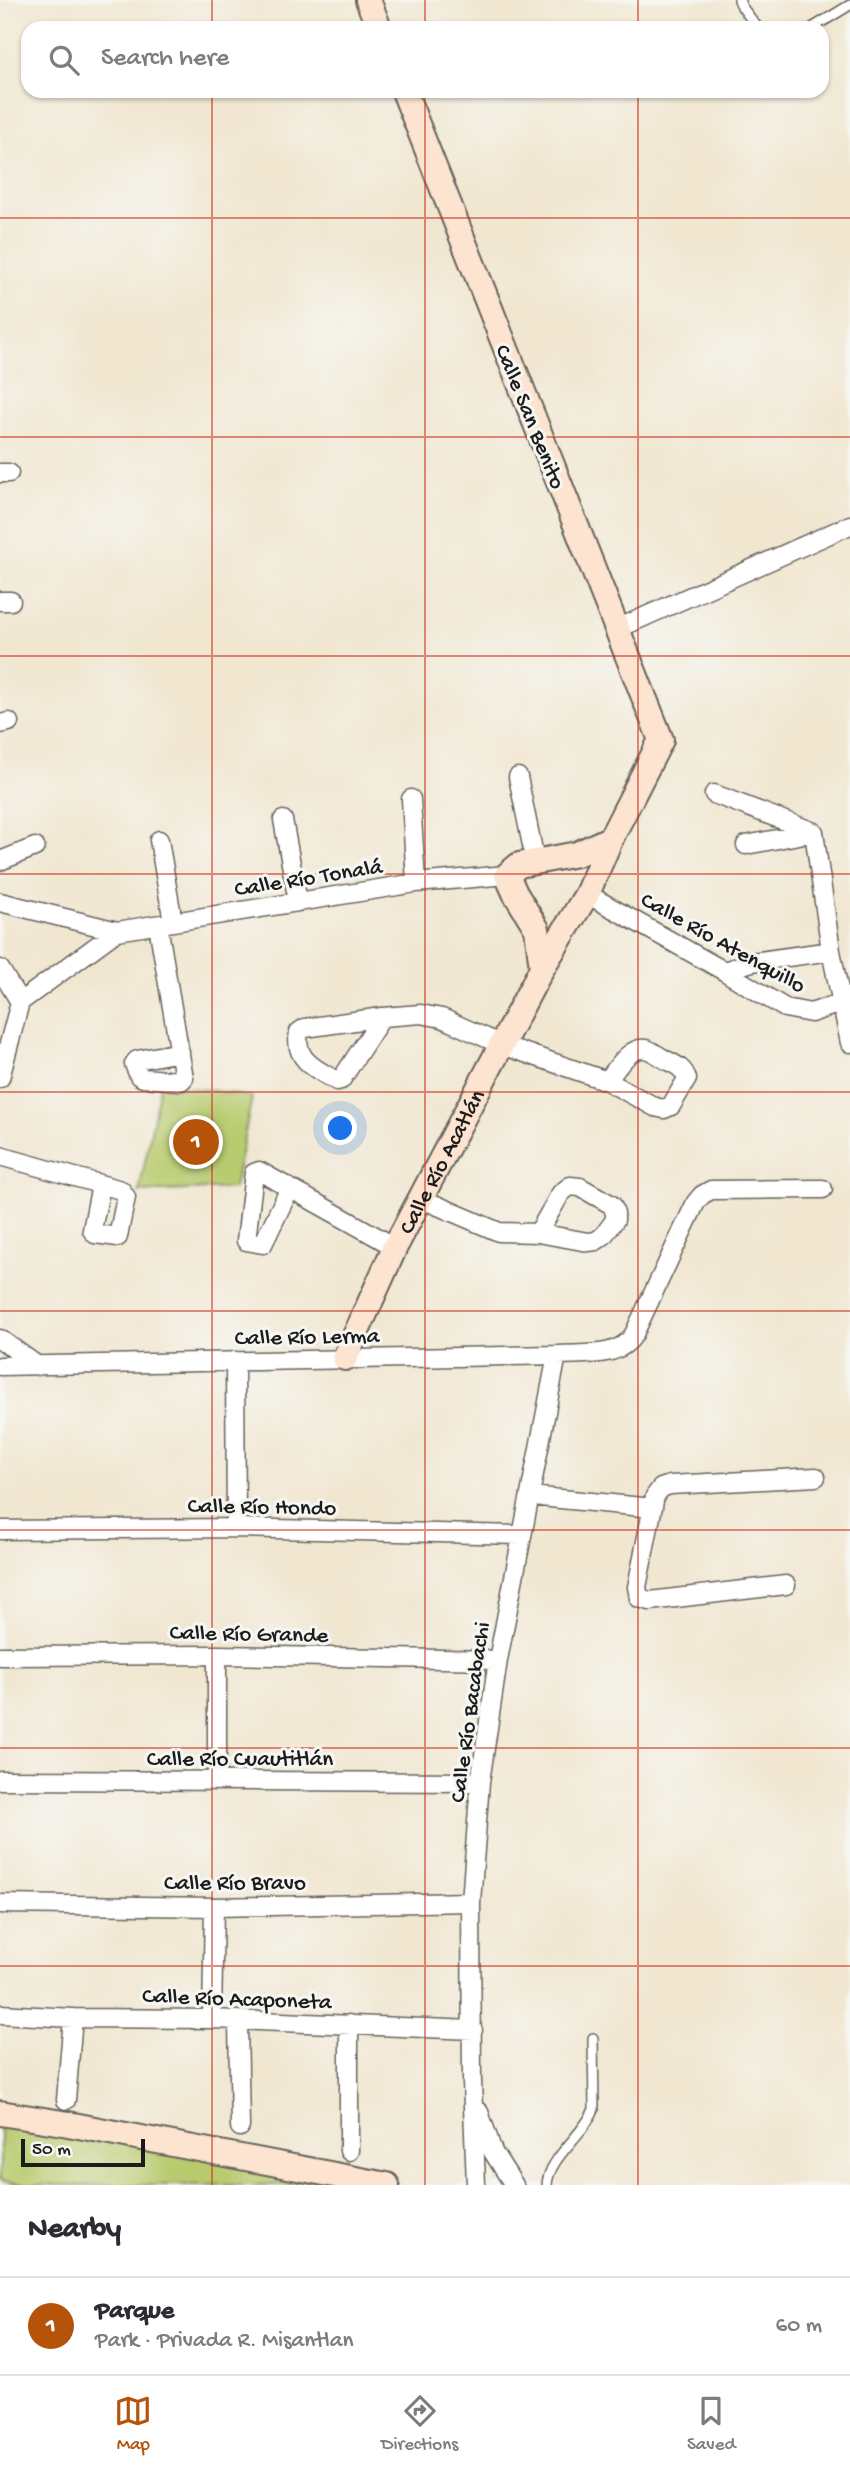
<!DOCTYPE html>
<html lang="en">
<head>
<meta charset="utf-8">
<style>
  body { margin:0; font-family:"Gochi Hand",sans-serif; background:#f7f7f7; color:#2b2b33 }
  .scale { position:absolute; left:21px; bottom:18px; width:124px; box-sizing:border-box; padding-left:7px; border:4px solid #1c1c1c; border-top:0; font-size:19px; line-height:24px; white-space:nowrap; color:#1c1c1c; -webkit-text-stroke:5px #f6f6f2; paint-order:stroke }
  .you { position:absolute; left:341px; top:1129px; width:24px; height:24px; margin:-18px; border:5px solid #fff; border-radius:50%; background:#1a73e8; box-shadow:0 0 0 10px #1a73e833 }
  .badge { display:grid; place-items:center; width:46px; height:46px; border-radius:50%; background:#b45309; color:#fff; font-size:23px; font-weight:700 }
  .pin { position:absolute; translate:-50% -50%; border:4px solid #fff; box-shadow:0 2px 7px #0006 }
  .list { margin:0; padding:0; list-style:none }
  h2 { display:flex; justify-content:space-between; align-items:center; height:91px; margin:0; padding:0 28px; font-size:30px }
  h2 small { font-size:23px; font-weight:400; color:#7c7c81 }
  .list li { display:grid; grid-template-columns:46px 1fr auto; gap:21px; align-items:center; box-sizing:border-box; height:98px; padding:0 28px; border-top:2px solid #e1e1e2 }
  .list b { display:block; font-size:26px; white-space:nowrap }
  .list p { margin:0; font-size:23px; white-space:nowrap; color:#7c7c81 }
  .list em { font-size:23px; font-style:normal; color:#7c7c81 }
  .icon { flex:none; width:38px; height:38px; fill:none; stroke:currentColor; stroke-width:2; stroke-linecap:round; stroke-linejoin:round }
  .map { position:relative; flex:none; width:850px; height:2185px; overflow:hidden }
  .search { position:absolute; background:#fff; box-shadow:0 2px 5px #0004; left:21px; right:21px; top:21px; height:77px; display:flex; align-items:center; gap:18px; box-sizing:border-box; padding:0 24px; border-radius:21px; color:#7c7c81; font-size:26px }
  .sheet { height:189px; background:#fff }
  nav { display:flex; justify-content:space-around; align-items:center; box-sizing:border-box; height:98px; border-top:2px solid #e1e1e2; background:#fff; font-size:19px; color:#7c7c81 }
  nav a { display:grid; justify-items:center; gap:4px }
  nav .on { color:#b45309 }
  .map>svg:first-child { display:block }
</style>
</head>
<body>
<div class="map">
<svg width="850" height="2185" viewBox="0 0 850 2185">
  <rect width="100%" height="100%" fill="#f6f6f2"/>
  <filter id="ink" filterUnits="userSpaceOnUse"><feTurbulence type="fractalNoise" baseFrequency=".0143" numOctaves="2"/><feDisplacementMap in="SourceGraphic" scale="14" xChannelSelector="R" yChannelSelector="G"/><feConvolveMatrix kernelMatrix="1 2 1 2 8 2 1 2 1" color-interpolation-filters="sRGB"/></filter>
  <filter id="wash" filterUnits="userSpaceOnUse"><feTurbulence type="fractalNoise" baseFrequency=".00686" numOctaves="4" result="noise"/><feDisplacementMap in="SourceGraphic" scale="28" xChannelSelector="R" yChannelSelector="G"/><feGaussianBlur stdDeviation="1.57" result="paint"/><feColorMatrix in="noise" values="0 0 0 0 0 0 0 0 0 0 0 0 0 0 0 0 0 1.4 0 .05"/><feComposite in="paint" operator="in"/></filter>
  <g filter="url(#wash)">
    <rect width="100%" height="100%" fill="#f1e7d1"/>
    <path fill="#b8cb6e" stroke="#6a7445" stroke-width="2" d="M160 1086 210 1090 252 1097 234 1188 139 1192Z
      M0 2120 358 2185H28L0 2181Z"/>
  </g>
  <g filter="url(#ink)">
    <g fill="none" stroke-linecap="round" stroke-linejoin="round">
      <defs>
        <path id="lane" d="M739 0 742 7 758 28
          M812 28 850 5
          M547 2185C548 2158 584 2135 594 2109L593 2038"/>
        <path id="street" d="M0 473H9
          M0 601H11
          M617 629 850 525
          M0 724 9 722
          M518 777 535 860
          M714 794 814 832 831 951 850 1043
          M411 799 416 883
          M283 820 298 902
          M159 840 173 922
          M746 845 814 832
          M0 861 35 847
          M587 894 724 971 785 1008 811 1013 840 1003
          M0 902 117 931 416 883 507 875
          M158 925 184 1078 181 1081 143 1078 139 1076 134 1064 137 1060 180 1052
          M0 969 20 1002 0 1078
          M724 971 752 962 831 951
          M20 1002 117 931
          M382 1017 341 1080 337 1081C317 1070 293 1060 299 1032L305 1028 382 1017 421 1014 442 1018 502 1045 607 1081 655 1107 664 1109 671 1106 687 1079C684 1068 676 1065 666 1060 660 1057 653 1051 646 1049 629 1046 616 1070 607 1081
          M0 1156 121 1190 126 1197 118 1237 95 1234 92 1230 101 1185
          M290 1188 263 1244 246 1241 254 1173 259 1171 395 1247
          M422 1199 499 1232 538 1233 588 1242 596 1241 603 1236 615 1220V1213L612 1205 580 1187 570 1186 561 1193 538 1233
          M0 1339 38 1366
          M235 1361 236 1528
          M0 1366 557 1355C584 1353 619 1359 634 1334L696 1202 702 1195 711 1190 823 1189
          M530 1496 653 1508
          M0 1530 236 1528 522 1535
          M786 1585 650 1601 639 1598 637 1587 655 1496 661 1488 670 1485 816 1477
          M0 1656 217 1655 498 1660
          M0 1780 480 1782
          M217 1781V1655
          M0 1904 214 1907 471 1902
          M0 2014 73 2018 212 2019 473 2030
          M212 2019 214 1907
          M238 2022 240 2127
          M349 2024V2151
          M66 2100 73 2018
          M479 2112 493 2152 514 2185
          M476 2185 472 2081 471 1902 480 1782 498 1660 557 1355"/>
        <g id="secondary">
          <path d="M368 0 379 28"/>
          <path d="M542 968 537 929 515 893 507 875 519 865 577 854 611 838"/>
          <path id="s1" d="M345 1358 395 1247 542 968 587 894 611 838 661 740 404 91"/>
          <path d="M0 2113 63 2123 387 2185"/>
        </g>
      </defs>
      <use href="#lane" stroke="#67635b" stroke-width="12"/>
      <use href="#street" stroke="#67635b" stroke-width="21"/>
      <use href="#secondary" stroke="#67635b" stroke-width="28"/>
      <use href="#lane" stroke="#fff" stroke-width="9"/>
      <use href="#street" stroke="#fff" stroke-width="18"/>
      <use href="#secondary" stroke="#fde4d1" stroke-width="24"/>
    </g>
  </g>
  <path fill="none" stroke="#c8321e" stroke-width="2" stroke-opacity="0.55" d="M212 0V28M425 0V28M638 0V28M212 91V2185M425 91V2185M638 91V2185M0 218H850M0 437H850M0 656H850M0 874H850M0 1092H850M0 1311H850M0 1530H850M0 1748H850M0 1966H850"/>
  <g text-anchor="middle" stroke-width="6" stroke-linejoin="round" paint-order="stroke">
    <g font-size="23" fill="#1c1c1c" stroke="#f6f6f2">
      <text transform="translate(532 416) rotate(68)" y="8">Calle San Benito</text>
      <text transform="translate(308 876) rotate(-9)" y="8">Calle Río Tonalá</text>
      <text transform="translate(724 941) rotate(29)" y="8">Calle Río Atenquillo</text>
      <text dy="8" stroke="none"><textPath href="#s1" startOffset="219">Calle Río Acatlán</textPath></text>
      <text transform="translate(307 1335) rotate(-1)" y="8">Calle Río Lerma</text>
      <text transform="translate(262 1505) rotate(1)" y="8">Calle Río Hondo</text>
      <text transform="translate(249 1632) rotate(1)" y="8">Calle Río Grande</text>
      <text transform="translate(468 1712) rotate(-82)" y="8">Calle Río Bacabachi</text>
      <text x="240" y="1765">Calle Río Cuautitlán</text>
      <text x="235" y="1889">Calle Río Bravo</text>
      <text transform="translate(237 1997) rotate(2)" y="8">Calle Río Acaponeta</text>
    </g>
  </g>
</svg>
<div class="scale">50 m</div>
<div class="you"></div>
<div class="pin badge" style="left:196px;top:1142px">1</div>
<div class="search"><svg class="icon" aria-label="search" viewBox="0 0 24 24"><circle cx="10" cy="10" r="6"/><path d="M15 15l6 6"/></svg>Search here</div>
</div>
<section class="sheet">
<h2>Nearby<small></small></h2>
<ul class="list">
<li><span class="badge">1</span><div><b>Parque</b><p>Park · Privada R. Misantlan</p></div><em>60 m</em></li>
</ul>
</section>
<nav>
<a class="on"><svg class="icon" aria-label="map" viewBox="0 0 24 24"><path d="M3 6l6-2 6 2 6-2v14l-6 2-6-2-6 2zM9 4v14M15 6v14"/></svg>Map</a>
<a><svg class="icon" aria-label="directions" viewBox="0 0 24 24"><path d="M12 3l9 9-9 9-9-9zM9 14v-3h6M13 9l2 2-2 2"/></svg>Directions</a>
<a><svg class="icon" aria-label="saved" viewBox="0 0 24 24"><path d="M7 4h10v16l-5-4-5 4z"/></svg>Saved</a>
</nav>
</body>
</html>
